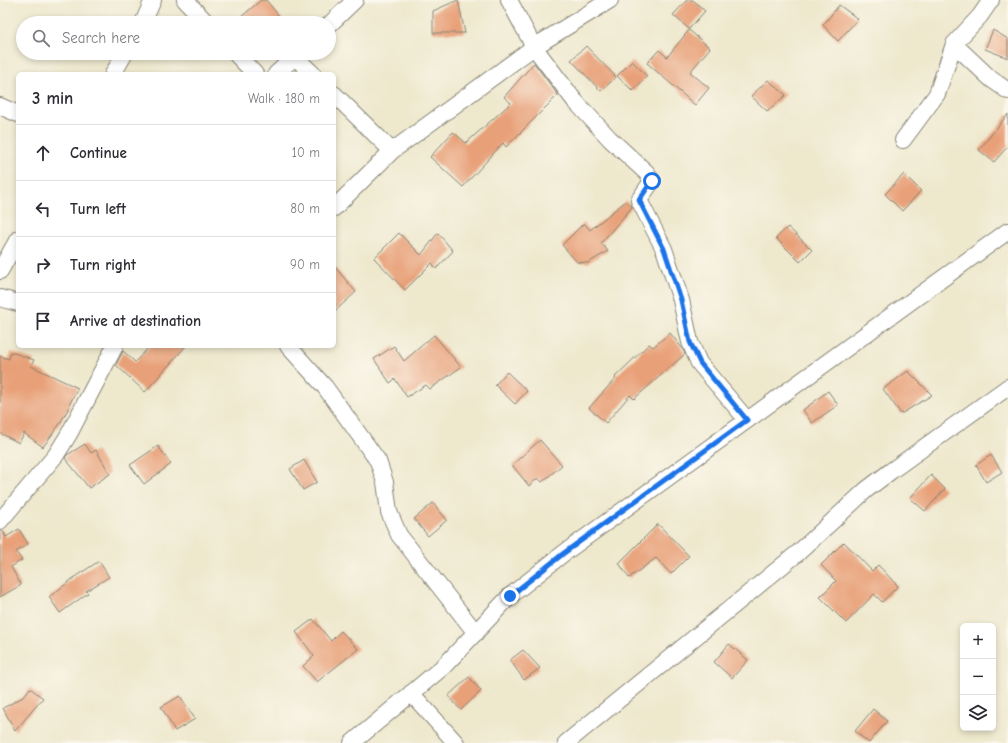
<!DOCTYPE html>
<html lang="en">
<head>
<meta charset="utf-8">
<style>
  body { margin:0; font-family:"Comic Neue",sans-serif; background:#f2f2f3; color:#2b2b33 }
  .controls { position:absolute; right:12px; bottom:12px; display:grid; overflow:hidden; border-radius:6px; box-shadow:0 2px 6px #0003 }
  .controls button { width:36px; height:36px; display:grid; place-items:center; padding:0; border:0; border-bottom:1px solid #e1e1e2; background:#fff; color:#2b2b33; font:20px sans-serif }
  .stop { position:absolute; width:12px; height:12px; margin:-9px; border:3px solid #1a73e8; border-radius:50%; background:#fff }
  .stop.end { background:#1a73e8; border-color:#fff; box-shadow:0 1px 4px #0008 }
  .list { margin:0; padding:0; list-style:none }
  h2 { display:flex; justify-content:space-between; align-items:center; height:52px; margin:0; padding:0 16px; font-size:17px }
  h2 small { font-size:13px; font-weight:400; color:#7c7c81 }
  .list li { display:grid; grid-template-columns:26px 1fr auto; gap:12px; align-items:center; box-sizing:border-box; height:56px; padding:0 16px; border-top:1px solid #e1e1e2 }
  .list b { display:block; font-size:15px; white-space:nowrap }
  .list em { font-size:13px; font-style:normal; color:#7c7c81 }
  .icon { flex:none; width:22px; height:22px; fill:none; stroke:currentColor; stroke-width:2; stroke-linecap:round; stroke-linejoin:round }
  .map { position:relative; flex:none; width:1008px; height:743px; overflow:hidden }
  .search { position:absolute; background:#fff; box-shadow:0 2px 6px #0003; left:16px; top:16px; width:320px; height:44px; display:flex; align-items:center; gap:10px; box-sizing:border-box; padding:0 14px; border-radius:22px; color:#7c7c81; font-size:15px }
  .panel { position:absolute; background:#fff; box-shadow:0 2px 6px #0003; left:16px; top:72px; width:320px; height:276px; border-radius:6px }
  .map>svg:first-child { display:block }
</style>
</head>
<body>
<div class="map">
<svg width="1008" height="743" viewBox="0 0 1008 743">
  <rect width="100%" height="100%" fill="#fbf7ec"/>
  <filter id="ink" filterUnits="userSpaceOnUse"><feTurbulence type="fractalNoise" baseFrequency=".025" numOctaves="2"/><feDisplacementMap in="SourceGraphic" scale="8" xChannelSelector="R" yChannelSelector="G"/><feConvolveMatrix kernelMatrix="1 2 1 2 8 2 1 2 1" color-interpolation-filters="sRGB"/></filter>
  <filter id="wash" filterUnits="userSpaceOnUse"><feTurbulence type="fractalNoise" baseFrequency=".012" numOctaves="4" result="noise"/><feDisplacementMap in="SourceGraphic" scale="16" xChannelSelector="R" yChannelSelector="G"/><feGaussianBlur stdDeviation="0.9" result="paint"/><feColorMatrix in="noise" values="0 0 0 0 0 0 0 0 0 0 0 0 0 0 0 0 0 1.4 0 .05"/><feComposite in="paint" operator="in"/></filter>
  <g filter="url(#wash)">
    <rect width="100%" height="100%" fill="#eee8cd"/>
    <g id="blocks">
      <path fill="#e8a078" d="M261 0H266L285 23H234Z
        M458 0 465 33H433V11Z
        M687 0H693L705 11 689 29 673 15Z
        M839 5 858 19 838 41 823 25Z
        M689 30 710 48 690 72 709 88 695 105 647 63 659 50 667 57Z
        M993 30 1008 39V58L985 49Z
        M586 46 616 77 601 91 571 60Z
        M632 61 647 76 633 91 617 76Z
        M534 63 558 95 506 147 503 143 463 187 430 157 453 132 466 143 511 103 504 97Z
        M768 80 786 95 767 111 751 96Z
        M1008 114V146L994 162 979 150Z
        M904 174 921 191 902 211 885 194Z
        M626 201 632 207 601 243 608 251 588 263 577 262 562 245 584 223 590 230Z
        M788 227 812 250 800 262 776 238Z
        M399 233 421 255 438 233 453 251 436 269 432 263 405 290 374 258Z
        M334 266 356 292 334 312Z
        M670 333 682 348 685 354 634 399 630 395 606 423 589 408 616 378 615 377 649 344 653 347Z
        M434 335 461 367 430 389 426 385 407 397 395 379 390 383 374 359 394 346 404 361Z
        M150 346H186L145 392 116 365 123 351 135 362Z
        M11 352 34 360 31 366 78 388 69 405 70 406 59 425 43 447 24 433 19 443 0 433V356L9 359Z
        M908 371 932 395 901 414 883 389Z
        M507 372 527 391 515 404 495 385Z
        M828 391 838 405 812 423 803 410Z
        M540 440 562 465 542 482 538 478 529 486 512 465Z
        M85 444 91 453 96 450 110 474 89 488 65 458 67 455Z
        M158 446 171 464 144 484 130 465Z
        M991 455 1002 472 986 482 976 465Z
        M304 460 317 482 303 490 290 469Z
        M931 475 945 489 925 511 910 498Z
        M433 503 447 520 428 536 414 519Z
        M658 524 689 556 671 574 656 558 629 578 619 563Z
        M19 529 28 544 16 552 22 560 11 567 21 585 0 597V530H2L6 537Z
        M844 542 872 571 878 565 898 586 882 602 874 594 846 623 820 597 836 581 821 565Z
        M99 561 109 577 86 591 88 593 60 613 49 597 75 577Z
        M313 619 331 641 341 631 358 649 317 682 303 666 314 656 296 632Z
        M729 644 748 660 732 678 714 662Z
        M523 650 540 668 524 680 510 660Z
        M469 677 481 691 461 710 448 696Z
        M30 688 43 698 15 731 3 708 23 697Z
        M180 696 195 719 175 731 161 707Z
        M873 709 887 721 869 743 855 731Z"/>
    </g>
  </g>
  <g filter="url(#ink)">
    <use href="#blocks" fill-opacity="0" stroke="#858274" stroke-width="1"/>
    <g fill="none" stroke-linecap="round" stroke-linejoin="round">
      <defs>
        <path id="minor" d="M185 0 207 23
          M509 0 534 47 574 100 610 139 647 173 652 181 639 200 664 249 681 300 690 342 699 363 747 420
          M143 23 153 0
          M329 25 355 0
          M954 44 980 16 991 0
          M235 53 255 74
          M295 57 313 74
          M113 74 125 53
          M276 74 299 53
          M334 94 392 151
          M0 106 18 114
          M903 140 937 94 954 44 991 79 1008 91
          M334 208 392 151 534 47 610 0
          M0 271 18 239
          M0 298 18 303
          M288 346 325 387 378 461 385 482 389 512 399 535 476 633
          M0 521 56 455 69 434 115 346
          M411 693 456 743
          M352 743 444 666 510 596 564 553 1008 231
          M566 743 799 552 866 490 891 471 1008 387"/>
      </defs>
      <use href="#minor" stroke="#858274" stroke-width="18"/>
      <use href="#minor" stroke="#fff" stroke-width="16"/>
    </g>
  </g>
  <g fill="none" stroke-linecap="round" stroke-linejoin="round" filter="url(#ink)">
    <path stroke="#1a73e8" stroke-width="5" d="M510 596 564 553 747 420 700 363 690 342 681 300 664 249 639 200 652 181"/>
  </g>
</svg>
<div class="controls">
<button>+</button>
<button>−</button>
<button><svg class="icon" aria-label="layers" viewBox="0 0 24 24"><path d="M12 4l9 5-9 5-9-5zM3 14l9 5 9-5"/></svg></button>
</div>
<div class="stop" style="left:652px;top:181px"></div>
<div class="stop end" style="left:510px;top:596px"></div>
<div class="search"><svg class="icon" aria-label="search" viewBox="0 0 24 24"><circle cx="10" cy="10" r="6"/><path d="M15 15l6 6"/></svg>Search here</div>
<section class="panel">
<h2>3 min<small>Walk · 180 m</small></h2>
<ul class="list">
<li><svg class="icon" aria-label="ahead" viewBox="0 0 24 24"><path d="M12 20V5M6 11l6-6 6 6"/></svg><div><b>Continue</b></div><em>10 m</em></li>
<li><svg class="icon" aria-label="left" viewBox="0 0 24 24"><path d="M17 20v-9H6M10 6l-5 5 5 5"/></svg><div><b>Turn left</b></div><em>80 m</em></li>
<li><svg class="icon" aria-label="right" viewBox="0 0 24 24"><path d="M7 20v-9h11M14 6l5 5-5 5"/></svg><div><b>Turn right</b></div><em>90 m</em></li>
<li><svg class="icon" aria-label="arrive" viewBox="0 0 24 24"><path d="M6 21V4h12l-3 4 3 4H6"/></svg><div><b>Arrive at destination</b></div></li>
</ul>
</section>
</div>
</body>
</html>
